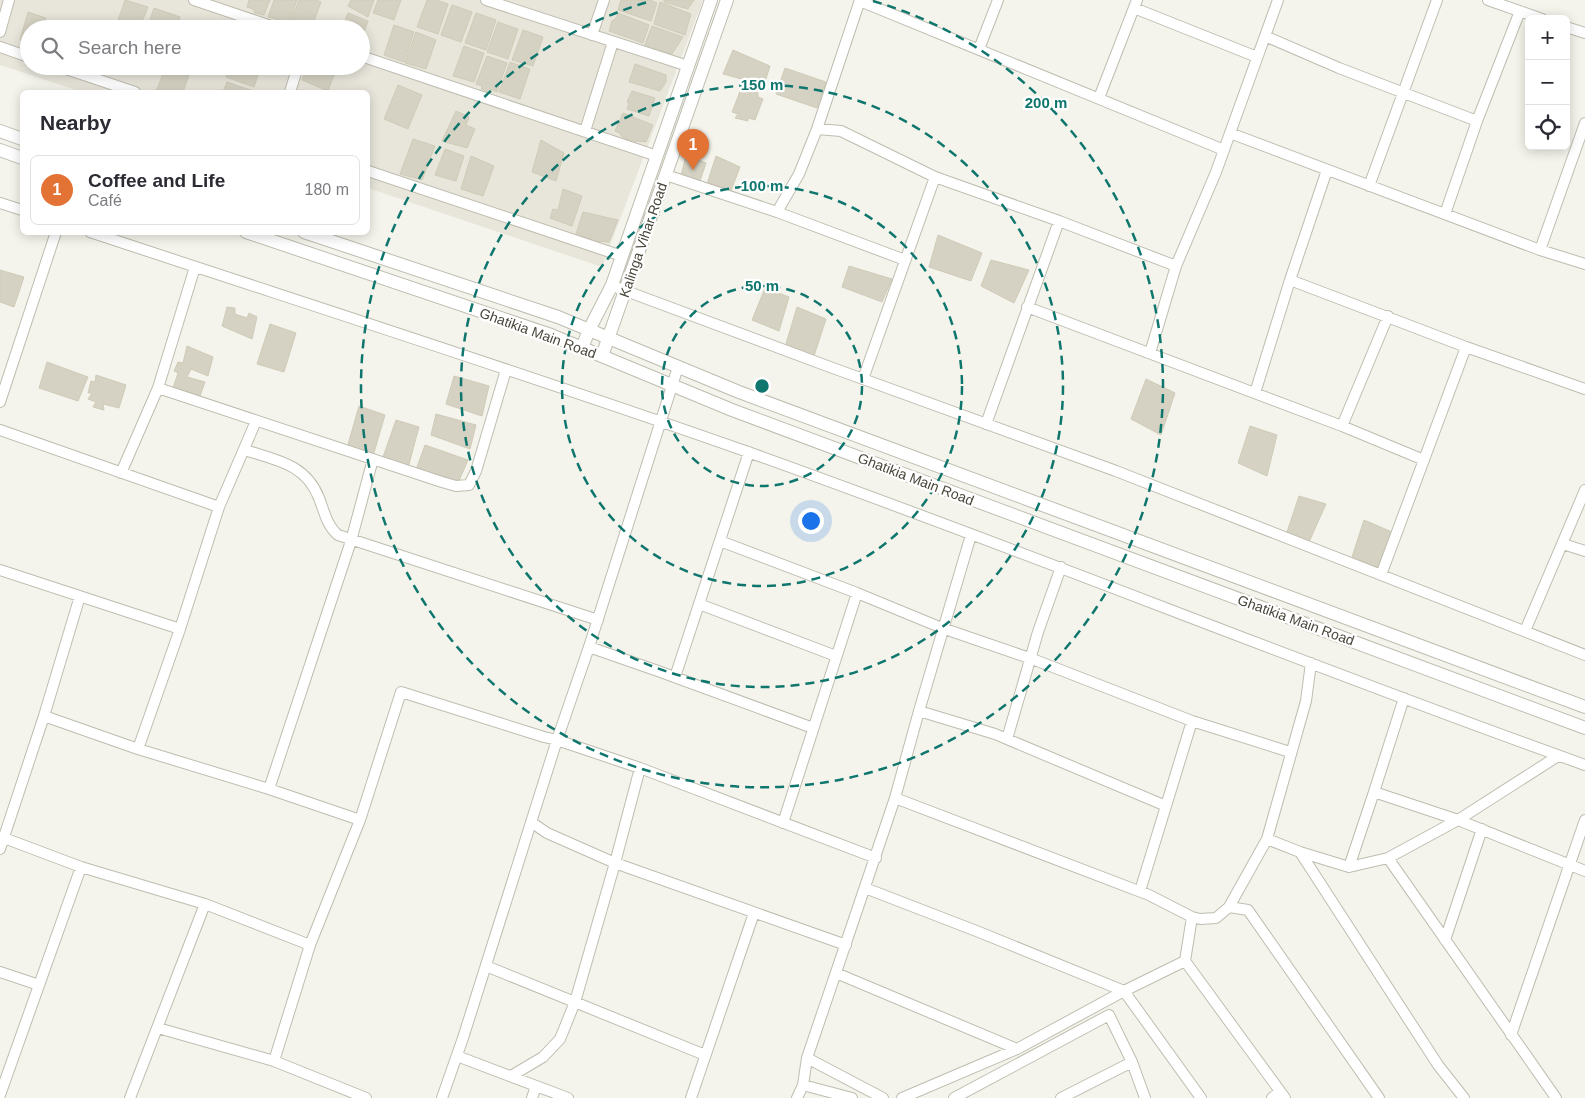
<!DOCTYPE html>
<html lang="en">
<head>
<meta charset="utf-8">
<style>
  body { margin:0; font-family:Arial,sans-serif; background:#f2f2f3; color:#2b2b33 }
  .controls { position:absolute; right:15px; top:15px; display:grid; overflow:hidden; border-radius:8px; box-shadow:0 2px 12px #0003 }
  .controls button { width:45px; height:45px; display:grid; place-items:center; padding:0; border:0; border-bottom:1px solid #e1e1e2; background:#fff; color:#2b2b33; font:25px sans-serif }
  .you { position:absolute; left:810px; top:520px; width:18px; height:18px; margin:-12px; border:4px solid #fff; border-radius:50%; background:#1a73e8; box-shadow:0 0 0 8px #1a73e833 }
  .badge { display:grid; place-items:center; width:32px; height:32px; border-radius:50%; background:#e37335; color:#fff; font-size:16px; font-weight:700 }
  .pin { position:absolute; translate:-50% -41px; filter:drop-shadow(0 1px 2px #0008) }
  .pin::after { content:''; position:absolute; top:26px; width:18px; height:15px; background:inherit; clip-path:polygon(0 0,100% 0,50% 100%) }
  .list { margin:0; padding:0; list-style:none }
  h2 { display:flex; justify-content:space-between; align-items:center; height:65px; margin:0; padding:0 20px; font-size:21px }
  h2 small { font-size:16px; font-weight:400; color:#7c7c81 }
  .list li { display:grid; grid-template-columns:32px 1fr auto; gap:15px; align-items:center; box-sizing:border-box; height:70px; margin:0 10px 10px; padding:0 10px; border:1px solid #e1e1e2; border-radius:8px }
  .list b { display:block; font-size:19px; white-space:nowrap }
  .list p { margin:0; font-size:16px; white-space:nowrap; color:#7c7c81 }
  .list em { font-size:16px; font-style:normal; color:#7c7c81 }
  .icon { flex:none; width:28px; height:28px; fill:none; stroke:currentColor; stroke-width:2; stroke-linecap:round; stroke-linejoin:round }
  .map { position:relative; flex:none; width:1585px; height:1098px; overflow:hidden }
  .search { position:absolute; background:#fff; box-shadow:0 2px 12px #0003; left:20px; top:20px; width:350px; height:55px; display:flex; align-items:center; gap:12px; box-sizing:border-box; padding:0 18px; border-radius:28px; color:#7c7c81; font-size:19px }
  .panel { position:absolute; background:#fff; box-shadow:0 2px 12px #0003; left:20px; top:90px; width:350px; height:145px; border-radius:8px }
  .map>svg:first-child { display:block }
</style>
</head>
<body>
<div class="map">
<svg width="1585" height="1098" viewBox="0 0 1585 1098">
  <rect width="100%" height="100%" fill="#f4f4ec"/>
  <path fill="#e8e6db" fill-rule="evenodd" d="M0 0H703L602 267 368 188V92H82L0 65ZM29 29H361V66H29Z"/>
  <path fill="#d5d2c3" stroke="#cfcbb7" d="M125 0 148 7 139 29H115Z
    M249 0H270L264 15 255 13 253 9 247 7Z
    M274 0H297L288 26 278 24 276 19 268 17Z
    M299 0H316L321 2 311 29H300L290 24Z
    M351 0H374L368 17 348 6Z
    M378 0H401L394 20 373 13Z
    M427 0H436L448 4 438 34 417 27Z
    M621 0H650L657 3 651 21 618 10Z
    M664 0H694L688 9 664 2Z
    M660 2 691 14 685 35 654 24Z
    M452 5 472 12 461 42 441 35Z
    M154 8 180 17 176 29H147Z
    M28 12 46 18 43 29H29V44L20 40Z
    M348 13 368 21 361 39V29H342Z
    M476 13 496 20 486 50 465 43Z
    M618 13 649 25 643 43 609 31 612 21 616 18Z
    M52 20 76 29H50Z
    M498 22 518 29 508 59 487 52Z
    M394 25 414 32 404 62 384 55Z
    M652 26 683 37 672 54 654 48 653 50 644 47Z
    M523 30 543 37 533 66 512 60Z
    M416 32 436 40 426 69 405 63Z
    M464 46 484 53 474 82 453 76Z
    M733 50 770 66 764 85 723 74Z
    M487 56 507 63 497 92 490 89 489 92 481 89 482 86 476 84Z
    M510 62 530 69 520 99 499 92Z
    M635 64 666 75V82L660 91 629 82Z
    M71 66H97L96 71 87 67 85 72Z
    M166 66H192L183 92H156Z
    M230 66H261L254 87 226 77Z
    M308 66H331L336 69 328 91 302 80Z
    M785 68 826 82 817 108 776 94Z
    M227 82 253 91 252 92H223Z
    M398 85 422 95 408 129 384 119Z
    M741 89 748 92 749 89 758 93V97L763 99 755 120 748 118V121L735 118 738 114 732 112Z
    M632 91 655 98 649 116 627 109 629 103 627 102Z
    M456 111 469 117 466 125 475 129 467 148 442 141Z
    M623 113 653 125 646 142 637 141 635 143 621 136V134L615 131Z
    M413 139 435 146 422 180 400 174Z
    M541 140 564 153 556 181 532 172Z
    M445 149 464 156 456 181 435 175Z
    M686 155 706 163 700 181 681 176Z
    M471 156 494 166 483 196 461 189Z
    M716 156 740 167 730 193 707 184Z
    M563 189 582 196 572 226 550 218 553 209 558 210Z
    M583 212 618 220 609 242 595 241 576 234Z
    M938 235 982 253 971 281 929 267Z
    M991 260 1029 270 1014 303 981 286Z
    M849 266 892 279 882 302 842 287Z
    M0 270 24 277 14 307 0 302Z
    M765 288 789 297 779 331 752 320Z
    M227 307 235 308V314L247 318 249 313 257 317 252 339 222 326Z
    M797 307 826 319 814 356 785 347Z
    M270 324 296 333 284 372 257 364Z
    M187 346 213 357 208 376 191 369 187 377 205 382 200 396 173 388 178 373 174 371 178 362 183 363Z
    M47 362 88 377 78 401 39 388Z
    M96 375 126 385 119 408 103 404 104 410 93 407 96 402 88 399 92 393H88L91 381 95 382Z
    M454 376 489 386 482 416 446 404Z
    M1146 379 1175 393 1161 435 1131 419Z
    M359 406 385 415 373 456 347 448Z
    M436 414 476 425 470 449 431 435Z
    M396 420 419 427 408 468 382 460Z
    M1250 426 1277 435 1267 476 1238 463Z
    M425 445 468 460 458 483 416 470Z
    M1299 496 1326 504 1309 542 1287 532Z
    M1364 520 1392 532 1379 568 1352 557Z"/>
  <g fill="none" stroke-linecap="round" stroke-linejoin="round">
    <defs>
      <path id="minor" d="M194 0 280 29
        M486 0 688 66
        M1488 0 1542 19
        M860 1 1224 150
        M1134 8 1257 57
        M1566 27 1585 33
        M0 32 9 0
        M592 35 604 0
        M1265 36 1339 68 1477 121
        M0 47 29 57
        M979 49 998 0
        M361 56 657 156
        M57 66 135 92
        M290 92 298 66
        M1099 98 1137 0
        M817 129 841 131 935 177 1059 221 1176 266 1216 172 1278 0
        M585 131 613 42
        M1230 133 1540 250 1585 264
        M368 171 622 256
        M666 175 777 212 799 174 817 129 860 0
        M1369 186 1437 0
        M0 203 22 210
        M777 212 905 260
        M1445 214 1477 121 1520 11
        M90 232C310 305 530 375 748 452 1029 552 1305 665 1585 765
        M1540 250 1585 123
        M1290 280 1327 170
        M618 288 830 367 1116 471 1585 655
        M1027 307 1342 426 1424 460
        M1150 353 1176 266
        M863 379 935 177
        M158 388 442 482 456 486 469 485 476 471 506 370
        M1255 393 1290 280 1466 347 1585 389
        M0 402 56 232
        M986 424 1059 221
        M1342 426 1388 316
        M0 430 219 507
        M245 450C276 460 306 464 319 498 324 511 327 526 338 535L598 620
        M121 473 158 388 195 267
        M720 541 857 593 942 628 1035 660 1192 721 1290 752
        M1563 544 1585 551
        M0 570 180 629 219 507 256 421
        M1381 575 1466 347
        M80 596 44 716 138 749 180 629
        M699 604 836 656
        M1525 631 1585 490
        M589 647 658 671 813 728
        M675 677 749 452
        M919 711 971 535
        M1007 739 1038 632 1061 567
        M138 749 269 789 360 820
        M269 789 351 541 373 459
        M1374 792 1404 698
        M895 798 919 711 995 734 1166 806
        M531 822 547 833 615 863 846 945
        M783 823 857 593
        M4 838 81 867 205 904
        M1267 839 1300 852 1438 1065 1464 1098
        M0 849 44 716
        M1300 852 1349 867 1374 792 1458 820 1558 756
        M1349 867 1388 858
        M865 888 979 932 1124 991 1185 961
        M1140 891 1192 721
        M1229 907 1248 910 1379 1098
        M1192 917 1185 961 1285 1098
        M1445 940 1482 829
        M486 966 705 1055
        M0 972 39 985
        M836 973 1017 1049
        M158 1028 274 1061 366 1098
        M1511 1035 1585 820
        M457 1056 568 1098
        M807 1058 883 1098
        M274 1061 310 945 360 820 401 692 544 737 557 740 640 768 876 858
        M1132 1062 1145 1098
        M511 1076 543 1057 560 1039 575 1002 615 863 640 768
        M803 1085 852 1098
        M0 1095 81 867
        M130 1098 205 904 310 945
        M442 1098 463 1038 557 740 589 647 678 367
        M532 1098 536 1086
        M691 1098 754 913
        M797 1098 803 1085 807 1058 895 798 1149 895 1192 917 1200 919 1216 918 1229 907 1267 839 1306 701 1311 663
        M902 1098 1017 1049 1124 991 1201 1098
        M954 1098 1109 1015 1132 1062 1061 1098
        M1272 1098 1280 1091
        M1556 1098 1388 858 1458 820 1585 871"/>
      <path id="tertiary" d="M0 131 22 139
        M0 150 22 158
        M246 232 551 335 732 410 1585 728
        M304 232 558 317 739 392 1585 707
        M582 348 589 330 612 285 711 0
        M602 356 727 0"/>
    </defs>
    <use href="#minor" stroke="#bfbdb0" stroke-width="12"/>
    <use href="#tertiary" stroke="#bfbdb0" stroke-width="14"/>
    <use href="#minor" stroke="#fff" stroke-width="10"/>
    <use href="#tertiary" stroke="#fff" stroke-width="12"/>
  </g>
  <g fill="none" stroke="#0f766e" stroke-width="2.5" stroke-dasharray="9 6">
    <circle cx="762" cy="386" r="100"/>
    <circle cx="762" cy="386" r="200"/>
    <circle cx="762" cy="386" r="301"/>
    <path d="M873 1A401 401 0 1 1 651 1"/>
  </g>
  <g text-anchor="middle" stroke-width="4.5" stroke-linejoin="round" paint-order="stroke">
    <g font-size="14" fill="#48463a" stroke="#fff">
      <text transform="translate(643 240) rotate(-71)" y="5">Kalinga Vihar Road</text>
      <text transform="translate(538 333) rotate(20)" y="5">Ghatikia Main Road</text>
      <text transform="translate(916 479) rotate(21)" y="5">Ghatikia Main Road</text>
      <text transform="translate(1296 620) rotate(20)" y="5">Ghatikia Main Road</text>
    </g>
  </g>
  <circle cx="762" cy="386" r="8" fill="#0f766e" stroke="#fff" stroke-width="2.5"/>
  <g font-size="15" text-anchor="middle" font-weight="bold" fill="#0f766e" stroke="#fff" stroke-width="4.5" stroke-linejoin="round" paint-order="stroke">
    <text x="762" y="90">150 m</text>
    <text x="1046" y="108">200 m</text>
    <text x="762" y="191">100 m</text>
    <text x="762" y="291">50 m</text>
  </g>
</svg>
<div class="controls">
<button>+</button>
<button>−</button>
<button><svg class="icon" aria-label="locate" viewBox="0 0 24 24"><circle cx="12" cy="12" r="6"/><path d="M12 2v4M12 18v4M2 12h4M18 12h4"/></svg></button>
</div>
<div class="you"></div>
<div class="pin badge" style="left:693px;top:170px">1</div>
<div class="search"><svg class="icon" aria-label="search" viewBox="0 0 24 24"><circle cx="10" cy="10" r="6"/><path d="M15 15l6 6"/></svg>Search here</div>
<section class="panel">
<h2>Nearby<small></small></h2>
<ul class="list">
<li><span class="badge">1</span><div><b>Coffee and Life</b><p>Café</p></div><em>180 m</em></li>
</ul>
</section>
</div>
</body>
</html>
